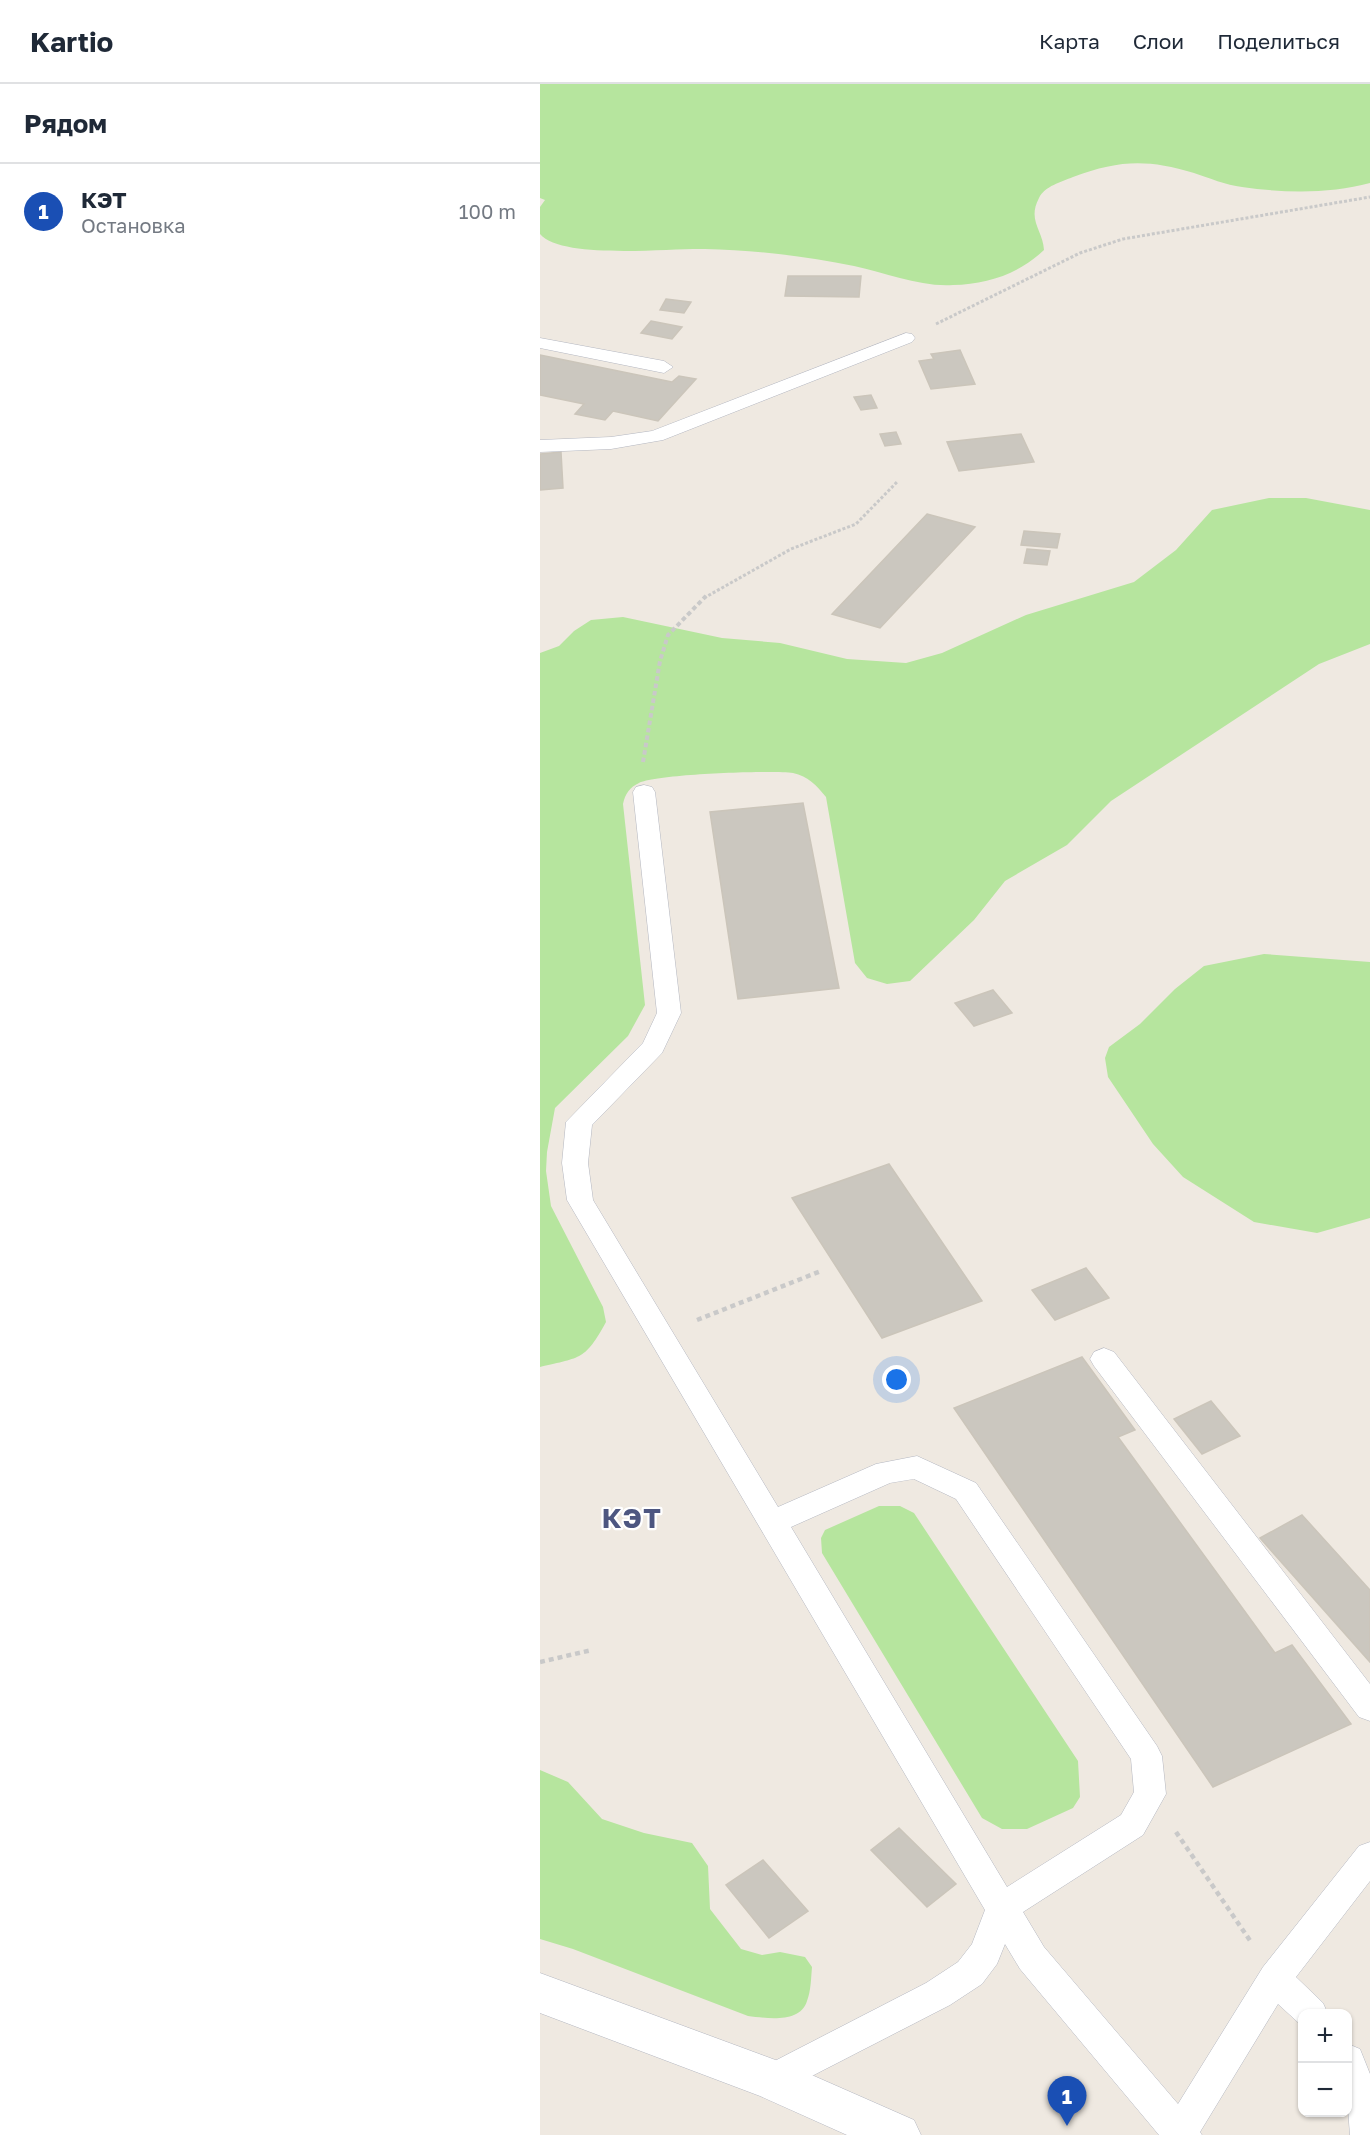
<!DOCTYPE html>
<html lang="ru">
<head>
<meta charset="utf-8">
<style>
  body { margin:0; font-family:"Golos Text",sans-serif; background:#f6f6f7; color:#1f2937 }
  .controls { position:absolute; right:18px; bottom:18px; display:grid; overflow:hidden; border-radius:12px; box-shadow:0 2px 4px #0004 }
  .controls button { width:54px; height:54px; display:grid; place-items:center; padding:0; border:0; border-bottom:2px solid #e0e1e3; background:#fff; color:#1f2937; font:30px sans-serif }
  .you { position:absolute; left:357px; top:1296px; width:21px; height:21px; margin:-15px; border:4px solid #fff; border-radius:50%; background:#1a73e8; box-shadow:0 0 0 9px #1a73e833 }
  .badge { display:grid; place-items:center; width:39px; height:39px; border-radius:50%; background:#4264fb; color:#fff; font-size:20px; font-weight:700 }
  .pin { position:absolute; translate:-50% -50px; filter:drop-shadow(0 2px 3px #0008) }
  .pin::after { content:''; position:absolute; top:32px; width:21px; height:18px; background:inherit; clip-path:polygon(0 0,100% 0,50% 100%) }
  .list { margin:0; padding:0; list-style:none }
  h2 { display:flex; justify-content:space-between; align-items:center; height:78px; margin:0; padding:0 24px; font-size:26px }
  h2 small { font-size:20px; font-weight:400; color:#747a83 }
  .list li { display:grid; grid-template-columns:39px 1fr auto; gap:18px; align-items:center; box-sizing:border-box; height:96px; padding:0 24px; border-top:2px solid #e0e1e3 }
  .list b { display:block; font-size:22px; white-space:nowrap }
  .list p { margin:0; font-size:20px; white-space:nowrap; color:#747a83 }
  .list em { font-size:20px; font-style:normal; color:#747a83 }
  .map { position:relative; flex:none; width:830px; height:2051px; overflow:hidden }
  header { display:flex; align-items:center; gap:36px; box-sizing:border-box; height:84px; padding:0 30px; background:#fff; border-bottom:2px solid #e0e1e3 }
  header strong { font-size:28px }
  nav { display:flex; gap:33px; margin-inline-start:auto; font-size:21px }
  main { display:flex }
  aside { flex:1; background:#fff }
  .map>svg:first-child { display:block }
</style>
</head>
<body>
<header>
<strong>Kartio</strong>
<nav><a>Карта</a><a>Слои</a><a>Поделиться</a></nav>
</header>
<main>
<aside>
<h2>Рядом<small></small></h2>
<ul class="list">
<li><span class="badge" style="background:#1a4fb4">1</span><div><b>КЭТ</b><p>Остановка</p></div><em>100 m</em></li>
</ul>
</aside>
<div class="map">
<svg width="830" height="2051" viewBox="0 0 830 2051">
  <rect width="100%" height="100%" fill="#efe9e1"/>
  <path fill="#b6e59e" d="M0 0H830V99C790 110 744 109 702 103 686 101 669 94 654 89 607 75 579 76 533 93 521 98 505 102 499 114 487 137 503 146 504 166 479 190 447 200 413 201 379 203 347 189 314 182 266 172 214 166 165 165 129 164 22 176 0 150V123L5 116 0 114Z
    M729 414H766L830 426V560L779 580 571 717 527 761 465 797 434 836 370 897 347 900 327 894 315 879 286 713C277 702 268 692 253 689 232 686 116 690 99 699 90 703 85 710 83 720L105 921 88 952 15 1024 7 1068 6 1087 11 1122 63 1223 66 1238C45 1276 42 1273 0 1283V569L19 562 34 547 51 536 83 533 182 554 240 559 307 575 366 579 402 569 486 531 594 498 636 466 672 426Z
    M724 870 830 878V1134L777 1149 714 1138 643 1093 613 1060 568 993 565 974 569 963 600 940 635 905 664 882Z
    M339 1422H360L374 1429 538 1677 540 1713 533 1724 487 1745H462L442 1734 282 1469 281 1454 285 1446Z
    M0 1686 28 1698 62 1735 104 1749 152 1759 168 1782 170 1825 201 1865 222 1871 240 1868 265 1873 272 1883C271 1894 271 1907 267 1917 260 1940 226 1934 208 1932L33 1865 0 1855Z"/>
  <path fill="#cbc7bf" stroke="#cbc5ba" stroke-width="1.5" d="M248 192H321L319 213 245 212Z
    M126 215 151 218 144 229 120 226Z
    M111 237 142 243 132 255 101 249Z
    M420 266 435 300 391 305 379 277 394 275 391 270Z
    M0 271 132 298 139 292 156 295 118 337 73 327 65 336 35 330 44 320 0 311Z
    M331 311 337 324 321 326 314 313Z
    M356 348 361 360 345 362 340 350Z
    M481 350 494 378 419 387 407 358Z
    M21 368 23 404 0 406V370Z
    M387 430 435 443 340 544 292 530Z
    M484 447 520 450 517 464 481 461Z
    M487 465 510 467 507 481 484 479Z
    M263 719 299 904 198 915 170 728Z
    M453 906 472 929 434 942 415 919Z
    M349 1080 442 1217 342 1254 252 1114Z
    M546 1184 569 1214 515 1236 492 1206Z
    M542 1273 595 1346 578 1353 735 1569 752 1561 811 1640 673 1703 414 1324Z
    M671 1317 700 1352 662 1370 634 1335Z
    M762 1431 830 1506V1578L720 1454Z
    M359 1744 416 1800 387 1823 331 1766Z
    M223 1776 268 1827 229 1854 186 1801Z"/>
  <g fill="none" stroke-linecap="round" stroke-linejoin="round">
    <defs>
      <path id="service" d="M366 249 372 250 375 254 372 258 123 356 71 365 0 368V356L71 353 112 347Z
        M0 254 124 277 133 283 124 289 0 264Z
        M104 701 112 703 115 708 141 929 122 969 52 1041 48 1079 53 1116 238 1423 336 1380 377 1372 436 1399 617 1662 622 1672 626 1710 603 1751 483 1828 504 1863 638 2020 723 1883 819 1762 830 1758V1797L756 1893 783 1919 788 1930H762V1942L738 1920 660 2048 662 2051H619L480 1885 465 1860 457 1880 442 1900 410 1921 233 2012 221 2008 216 1996 221 1984 386 1899 418 1878 432 1860 445 1826 27 1116 22 1079 26 1038 103 959 117 929 93 708 96 703ZM374 1395 416 1415 591 1675 594 1708 581 1731 467 1803 251 1443 350 1399Z
        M564 1264 574 1268 830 1600V1637L819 1633 554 1282 550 1275 554 1268Z
        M808 1960 820 1965 830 1990V2051H810L808 2025Z"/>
      <path id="secondary" d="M0 1889 249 1981 374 2036 381 2051H307L220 2012 0 1929Z"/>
    </defs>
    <use href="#service" stroke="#b4b7c1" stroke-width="1"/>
    <use href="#secondary" stroke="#b4b7c1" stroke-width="1"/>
    <path stroke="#c9c9c9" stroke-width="3" stroke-dasharray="3 2" stroke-linecap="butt" d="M396 240 540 169 583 155 830 113
      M164 514 251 465 316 440 357 398"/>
    <path stroke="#c9c9c9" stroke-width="4" stroke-dasharray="4.5 3" stroke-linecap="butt" d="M103 678 120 577 128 551 166 512"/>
    <path stroke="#c9c9c9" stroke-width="4.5" stroke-dasharray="5 4" stroke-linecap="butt" d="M157 1236 281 1187
      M0 1578 52 1566
      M636 1748 711 1858"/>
    <use href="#service" fill="#fff" fill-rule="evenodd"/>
    <use href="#secondary" fill="#fff" fill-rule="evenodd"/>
  </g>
  <g text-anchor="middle" stroke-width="4.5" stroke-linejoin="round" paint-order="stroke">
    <g font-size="27" font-weight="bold" letter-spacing="1.5" fill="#4d5680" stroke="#fff">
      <text x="92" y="1444">КЭТ</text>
    </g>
  </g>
</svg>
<div class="controls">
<button>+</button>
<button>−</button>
</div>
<div class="you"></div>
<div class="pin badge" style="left:527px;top:2042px;background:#1a4fb4">1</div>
</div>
</main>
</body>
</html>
